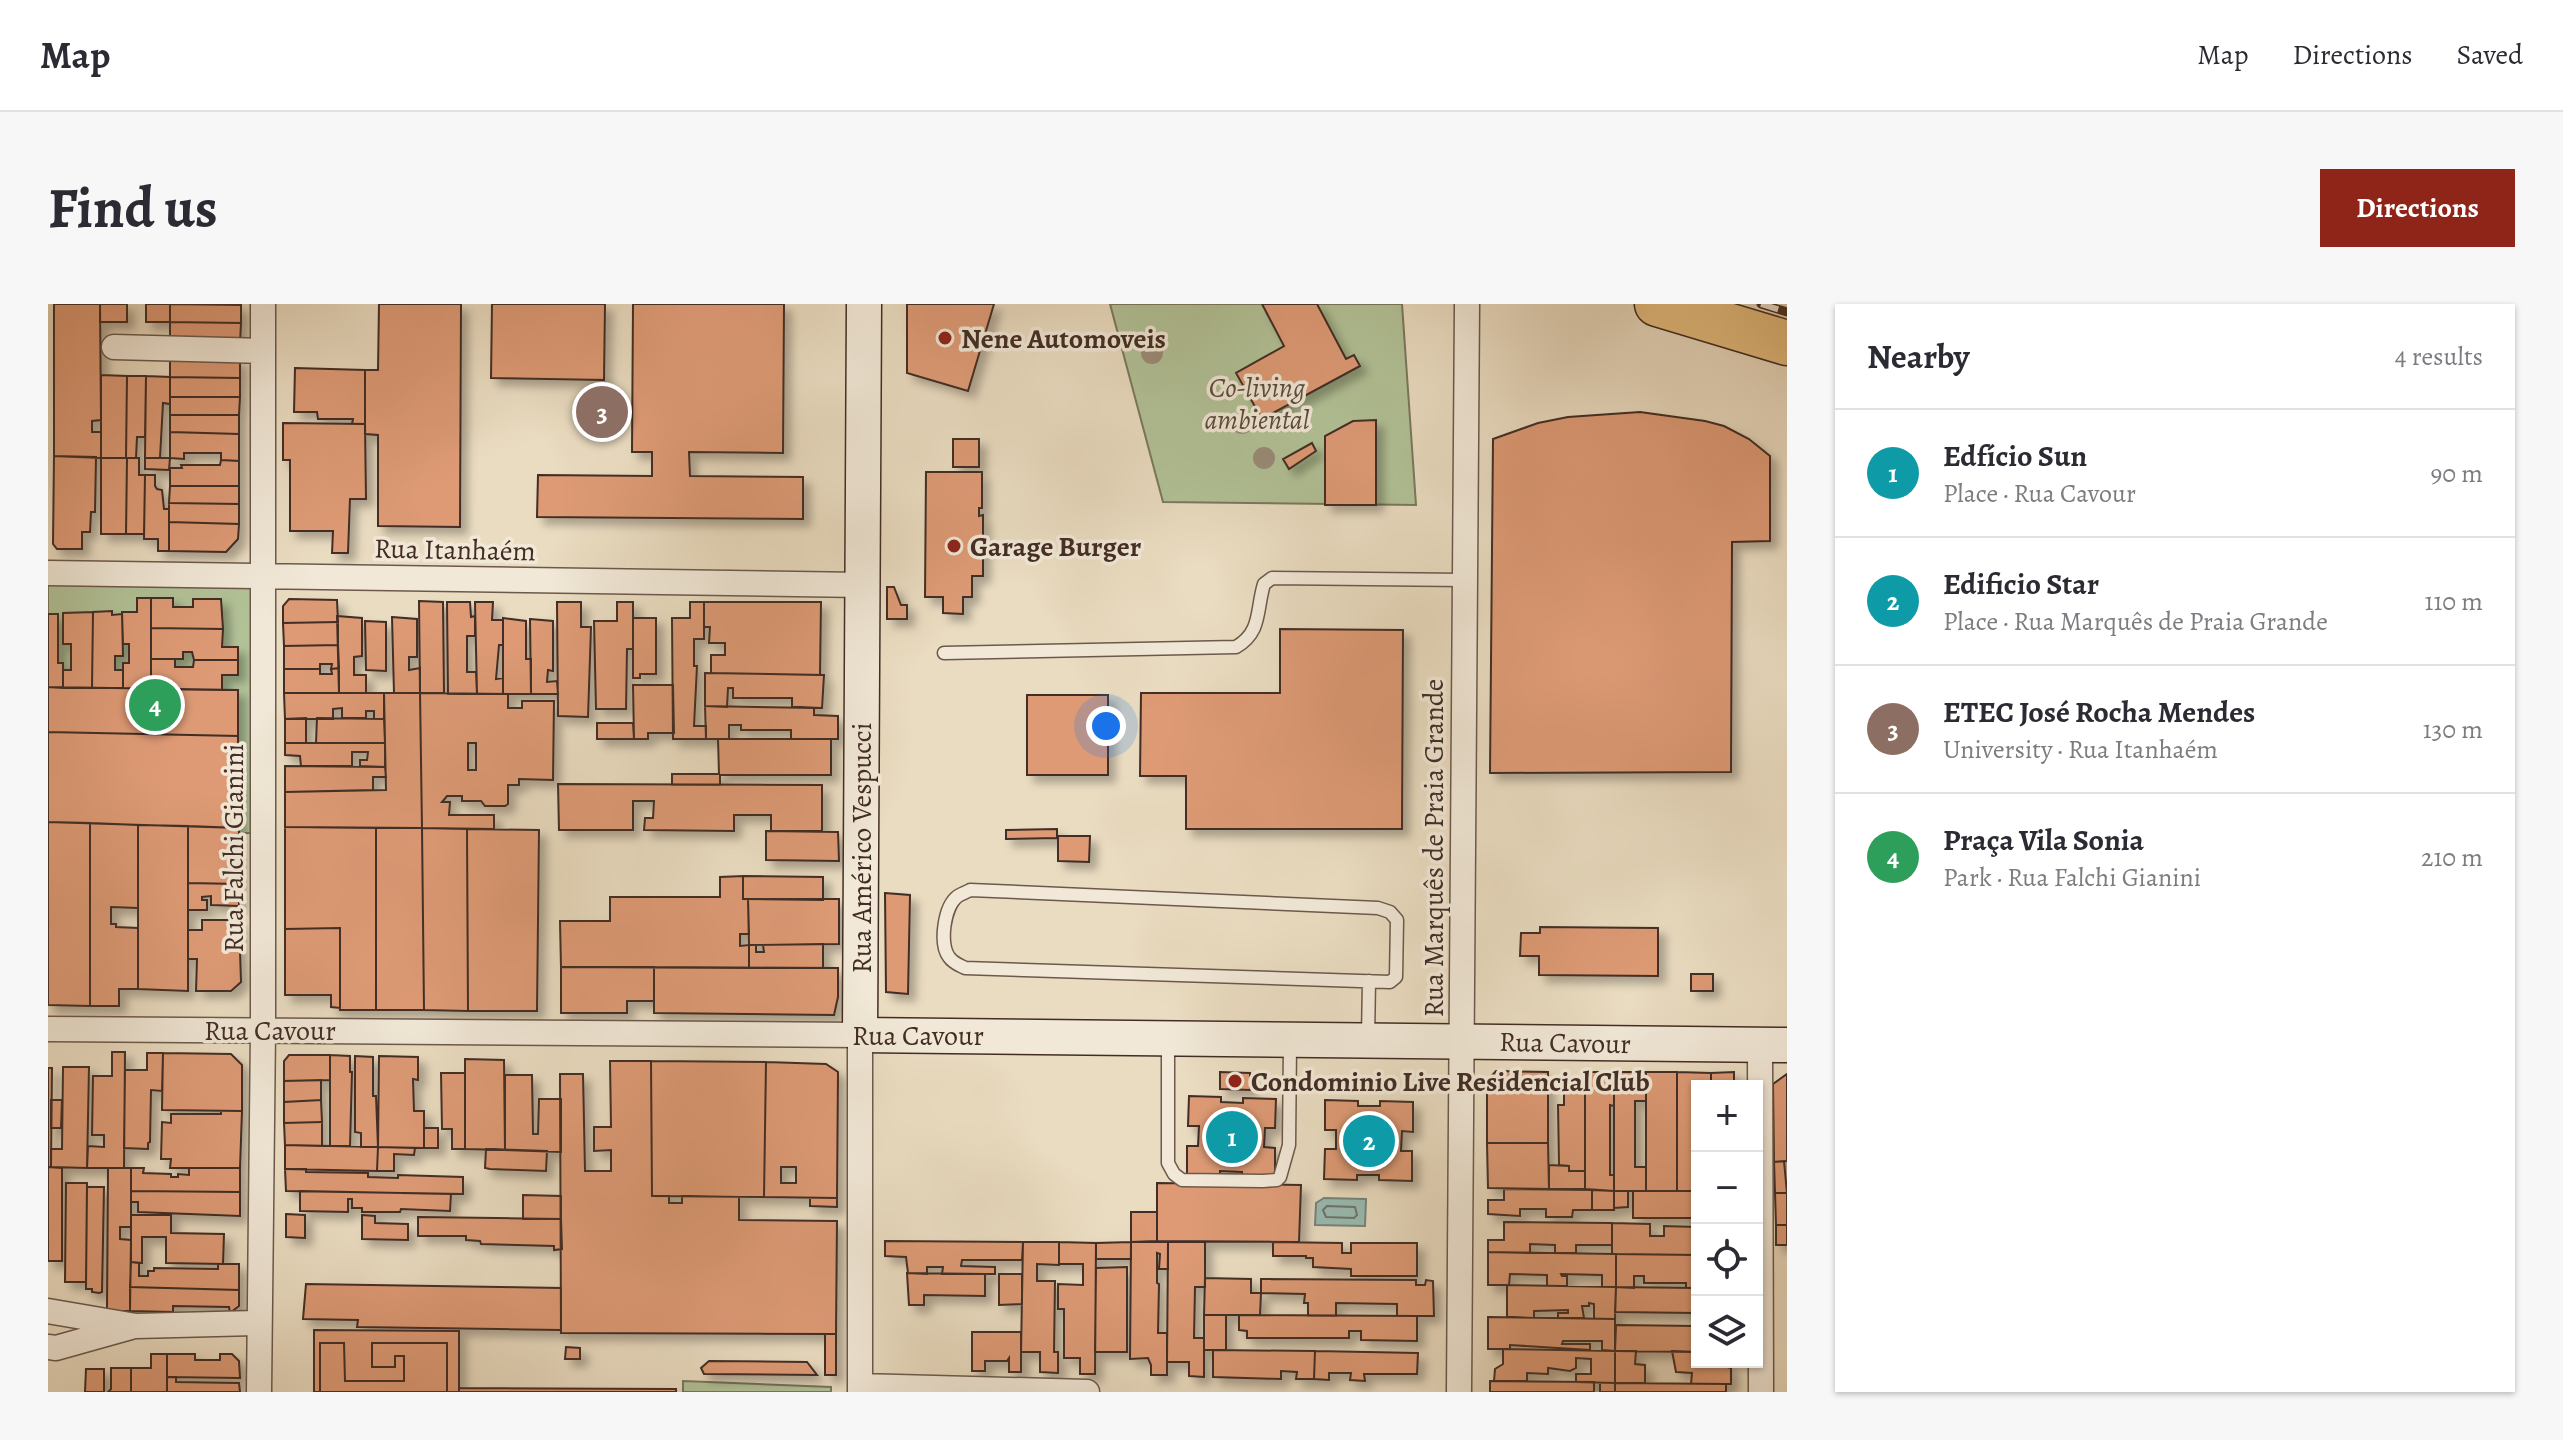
<!DOCTYPE html>
<html lang="en">
<head>
<meta charset="utf-8">
<style>
  body { margin:0; font-family:Alegreya,serif; background:#f7f7f7; color:#2b2b33 }
  .controls { position:absolute; right:24px; bottom:24px; display:grid; overflow:hidden; border-radius:0px; box-shadow:0 2px 6px #0004 }
  .controls button { width:72px; height:72px; display:grid; place-items:center; padding:0; border:0; border-bottom:2px solid #e1e1e2; background:#fff; color:#2b2b33; font:40px sans-serif }
  .you { position:absolute; left:1058px; top:422px; width:28px; height:28px; margin:-20px; border:6px solid #fff; border-radius:50%; background:#1a73e8; box-shadow:0 0 0 12px #1a73e833 }
  .badge { display:grid; place-items:center; width:52px; height:52px; border-radius:50%; background:#8f2418; color:#fff; font-size:26px; font-weight:700 }
  .pin { position:absolute; translate:-50% -50%; border:4px solid #fff; box-shadow:0 2px 8px #0006 }
  .list { margin:0; padding:0; list-style:none }
  h2 { display:flex; justify-content:space-between; align-items:center; height:104px; margin:0; padding:0 32px; font-size:34px }
  h2 small { font-size:26px; font-weight:400; color:#7c7c81 }
  .list li { display:grid; grid-template-columns:52px 1fr auto; gap:24px; align-items:center; box-sizing:border-box; height:128px; padding:0 32px; border-top:2px solid #e1e1e2 }
  .list b { display:block; font-size:30px; white-space:nowrap }
  .list p { margin:0; font-size:26px; white-space:nowrap; color:#7c7c81 }
  .list em { font-size:26px; font-style:normal; color:#7c7c81 }
  .icon { flex:none; width:44px; height:44px; fill:none; stroke:currentColor; stroke-width:2; stroke-linecap:round; stroke-linejoin:round }
  .map { position:relative; flex:none; width:1739px; height:1088px; overflow:hidden; border-radius:0px }
  header { display:flex; align-items:center; gap:48px; box-sizing:border-box; height:112px; padding:0 40px; background:#fff; border-bottom:2px solid #e1e1e2 }
  header strong { font-size:38px }
  nav { display:flex; gap:44px; margin-inline-start:auto; font-size:28px }
  .intro { display:flex; align-items:center; justify-content:space-between; box-sizing:border-box; height:192px; padding:0 48px }
  h1 { margin:0; font-size:56px }
  .button { padding:20px 36px; border-radius:0px; background:#8f2418; color:#fff; font-size:28px; font-weight:700 }
  main { display:flex; gap:48px; padding:0 48px }
  aside { flex:1; background:#fff; border-radius:0px; box-shadow:0 2px 6px #0004 }
  .map>svg:first-child { display:block }
</style>
</head>
<body>
<header>
<strong>Map</strong>
<nav><a>Map</a><a>Directions</a><a>Saved</a></nav>
</header>
<div class="intro"><h1>Find us</h1><a class="button">Directions</a></div>
<main>
<div class="map">
<svg width="1739" height="1088" viewBox="0 0 1739 1088">
  <defs>
    <filter id="shadow"><feDropShadow dx="7" dy="7" stdDeviation="4" flood-color="#0004"/></filter>
  </defs>
  <rect width="100%" height="100%" fill="#eadcc1"/>
  <filter id="stains"><feTurbulence type="fractalNoise" baseFrequency=".0025" numOctaves="4"/><feColorMatrix values="0 0 0 0 .2 0 0 0 0 .09 0 0 0 0 .02 0 0 0 .5 -.17"/></filter>
  <radialGradient id="worn" r=".72"><stop offset=".6" stop-color="#630" stop-opacity="0"/><stop offset="1" stop-color="#630" stop-opacity=".3"/></radialGradient>
  <path fill="#b2c297" stroke="#7a785e" stroke-width="2" d="M1062 0H1354L1368 201 1115 198Z
    M0 271 214 273 215 529 0 531Z
    M635 1077 783 1083V1088H635Z"/>
  <path fill="#98bcb3" stroke="#76837a" stroke-width="2" d="M1276 894 1318 895 1317 922 1267 921 1268 899Z"/>
  <g fill="none" stroke-linecap="round" stroke-linejoin="round">
    <path stroke="#6d746c" stroke-width="2" d="M1279 902 1307 903 1309 911 1306 914 1278 913 1275 906Z"/>
  </g>
  <path fill="#dd9a74" stroke="#422d25" stroke-width="2" fill-rule="evenodd" filter="url(#shadow)" d="M6 0H52L53 116 44 117V128H53V154L6 152Z
    M52 0H79V18H52Z
    M98 0H122V18H98Z
    M122 0 193 1V19L122 18Z
    M331 0H413L412 223 330 222V131L317 130V66H330Z
    M444 0H557L556 76 443 74Z
    M585 0H736L735 149 641 148 642 172 755 173V215L489 213 490 171 604 172V148H584Z
    M859 0H946L920 87 859 69Z
    M1214 0H1269L1298 55 1306 51 1312 62 1214 115 1188 69 1236 42Z
    M122 18 193 19 192 39 122 38Z
    M122 54 192 55V74L122 73Z
    M247 64 317 66V120H304L305 115H270L269 108H246Z
    M53 71 79 72 78 154H53Z
    M79 72H98L97 133H89L88 154H78Z
    M98 72 122 73V100L115 99 112 154H97Z
    M122 73 192 74V93H122Z
    M122 93H192L191 111H122Z
    M1592 108 1657 117 1676 122 1701 135 1722 152V237L1684 238 1683 468 1442 469 1445 135 1490 119 1520 113Z
    M122 111H191V130L122 128Z
    M1328 116V201H1277V132L1305 117Z
    M235 119 317 120 318 195H302L300 249H284L285 227H242V156H235Z
    M122 128 191 130V157L173 156V149H136V155L122 154Z
    M905 135H931V163H905Z
    M1264 139 1268 147 1241 165 1235 155Z
    M6 152 48 153 47 208H43L42 228H34V245H9L5 240Z
    M53 154H79L78 230H53Z
    M79 154H91V171H97L96 230H78Z
    M97 154H122L121 166 97 165Z
    M173 156 191 157V182H122V164H134L133 161H172Z
    M878 168H934V204H931V212L935 211V272H924V293H915V310L895 309V293H877Z
    M97 171H107V182L109 185 114 186 116 205H121V247H110V235H96Z
    M122 182H191V200L121 199Z
    M121 199 191 200V220L121 218Z
    M121 218 191 220 190 235 178 248 121 247Z
    M839 283H846L853 301H859V315H839Z
    M89 294H103V385L75 384V359H81V340H75L74 308H89Z
    M103 294H125V303H145V295H173L175 325 103 324Z
    M241 295 289 296 290 318 235 319V302Z
    M371 297 395 298 396 389H372Z
    M399 298H422L423 313 427 312V332H419V368H428L429 390H400Z
    M427 298H445L444 316H455V341H451L448 375 455 374V390H429Z
    M509 298H533V323H543L540 413 510 412Z
    M569 298H585V345H579L578 405H548L546 317H569Z
    M642 298H656V335H646V362H649L646 422H658V435H625L624 314H642Z
    M656 298H773L772 371 663 369V351H677V339H661L662 323H656Z
    M64 307V311L74 310 75 352H67V366H75V384H44L45 308Z
    M45 308 44 384H15V366H23V340H15V309Z
    M0 310H10V359H15V384L0 383Z
    M289 312 314 314V352L306 353V371H318V389H291Z
    M344 313 369 315V353H361V366L372 364V389H346Z
    M455 314 478 317V355H483V390H455Z
    M585 314H608V370H592V374H585Z
    M482 315 505 317V367L500 366 499 378 509 377 510 390H483Z
    M317 317 338 318V367L318 366Z
    M290 318V341L236 342 235 319Z
    M103 324 175 325 174 343H190V356H146L144 348H135V355H103Z
    M1232 325 1355 326 1354 525H1138V472H1092L1093 389H1232Z
    M290 341 291 364 283 365 284 360H272V365H236V342Z
    M103 355H127V363H145L146 356H190V371H174V386L103 385Z
    M291 364V389H236V365H272V370H284L283 365Z
    M657 369 776 371 774 404 744 403V394H685V384H680L679 403 657 402Z
    M585 381H625L626 429H600V435H586Z
    M0 383 190 386V432L0 428Z
    M236 389H336V415H326V407H318V414H294V404L285 405V415H237Z
    M336 389H372L374 524 237 523V488L338 486Z
    M372 389 460 390V404H474V397H506L505 476 471 475V481H460V500L457 502H437L433 497H414V492H399L394 498H402L401 511H446V525L374 524ZM420 439H428V466H420Z
    M979 391H1060V471H979Z
    M657 402 766 404V411L790 412V435H743V426H693V421H681V435H658Z
    M258 414V439H237V415Z
    M269 414 336 415 337 439H268Z
    M549 419H585L586 435H549Z
    M0 428 190 432 191 524 0 518Z
    M670 435H783V471H672V481H624V470H671Z
    M237 439H337V463L312 462V456H319L320 448H304V462H253L252 452 237 451Z
    M237 462 337 463 338 473H325V486L237 488Z
    M510 480 774 481V527H723V511H686V527L596 526 597 514H605L606 497H585V526H511Z
    M0 518 42 519V702L0 701Z
    M42 519 90 521V604L63 603V620H68V623L90 624V685H71V702H42Z
    M90 521 140 522V687L90 685Z
    M140 522 191 524V580L140 579Z
    M237 523 328 524V706H292V624L237 625Z
    M328 524H374L376 706H328Z
    M374 524 419 525 420 707 376 706Z
    M419 525 491 526 489 707H420Z
    M1009 525V534L958 535V526Z
    M718 527 790 528 791 557 718 556Z
    M1010 532H1042L1041 558 1010 557Z
    M695 572V595H700L701 630H692V642L701 641V664L513 663 512 617H562V593H672V573Z
    M695 572 775 573V596L695 595Z
    M140 579 191 580V602L163 601V592L154 593V596H159V606H140Z
    M837 589 862 591 860 690 838 688Z
    M700 595H791V640L701 641Z
    M154 616H191L193 678 183 687H148L149 655H140V626H154Z
    M1492 623 1610 624V672L1491 671V652H1472L1473 629H1492Z
    M292 624V704L283 703V691H237V625Z
    M775 640V664H701V641H708V648H716L715 641Z
    M513 663H606V697H579V709H513Z
    M606 663 790 664V693L786 711 606 709Z
    M1643 670H1665V687H1643Z
    M64 748H77L76 864H39L40 842 56 843V831H44L45 772H64Z
    M99 749H115L114 787 103 786 102 838 100 839V845L76 844 77 766H99Z
    M115 749 183 750 194 761V807L114 806Z
    M241 751H282V776L236 777V757Z
    M282 751 302 752V768H304L302 842H282Z
    M307 752 325 753V792H328L330 843H313V829L307 828Z
    M331 752 370 753V776L365 775 366 807H376V844L330 843Z
    M417 755 456 756 457 846 417 845Z
    M562 757H603L604 892H621V899H634V892L691 893V916L789 917 788 1030 513 1029 512 770H535L537 867H563V846L546 847V823H563Z
    M603 757 718 758 716 893 604 892Z
    M718 758 778 760 790 768 789 894 716 893ZM733 863H748V879H733Z
    M15 763H41L39 864 3 863V845H14Z
    M0 764H4L3 863H0Z
    M1448 767 1500 768V839H1439V777Z
    M1172 768 1202 769V786L1172 785Z
    M1537 768H1566V802L1562 801V871H1566V887L1537 885Z
    M1566 768H1598V797H1587V863H1598V887H1566Z
    M1598 768H1629V887H1598Z
    M1629 768 1663 769V782H1649V887H1629Z
    M1686 768V782H1663V769Z
    M393 769H417V845H404V825H394Z
    M1739 770V857L1726 858 1725 780Z
    M457 771H484L485 830H490L491 795H513V848L457 846Z
    M273 776V796L236 798V777Z
    M1516 782H1537V867H1521V862L1511 861 1510 801H1516Z
    M1141 792 1173 793V798L1195 799V794L1228 795 1227 824H1217L1216 843 1227 844V873L1194 872V868L1172 867V872H1139V842H1150L1151 822H1140Z
    M3 796H14L13 824H3Z
    M273 796 274 818 236 819V798Z
    M1277 796 1310 797V802H1332V797L1365 798V828L1354 827 1353 847H1364V877L1331 876V871H1309V876L1276 875 1277 845H1288V826H1277Z
    M173 807H194L192 864H122L123 855H113L114 818 123 819V810H173Z
    M274 818V842L237 841 236 819Z
    M376 824H390V844H376Z
    M1439 839H1500L1501 885 1440 884Z
    M237 841 330 843 329 867 237 865Z
    M330 843 367 844 366 851 346 850V867H329Z
    M438 845 499 847 498 867 442 865 437 864Z
    M1736 857 1739 889H1727L1726 858Z
    M1501 861 1521 862V867H1537V885H1501Z
    M0 863 14 864V957H0Z
    M60 864H83V923H72V935L83 936 82 1007H59Z
    M83 864H96L95 869 123 870V873H130V870L141 871V864H192V888L83 887Z
    M237 865H258V868L320 869V873L350 874V871L415 873V890L238 887Z
    M18 879H39L38 978H17Z
    M1109 879 1253 881 1251 938 1109 937Z
    M39 883H56L54 988 51 989 44 988V985H38Z
    M1456 885 1544 886V906H1525L1524 913H1498V905H1472V912L1440 910V896H1456Z
    M1544 886 1566 887V906H1544Z
    M83 887 192 888V912L90 908V898H83Z
    M252 887 403 890 402 907 353 905 352 908H314V904H304V895H300V908L252 907Z
    M1566 887H1580V903L1566 904Z
    M1585 887H1649V914H1585Z
    M1727 889H1739V921H1728Z
    M475 891 513 892V915H475Z
    M762 894H789V903L762 902Z
    M1083 908H1109V937L1083 938Z
    M238 910 257 911V934L238 933Z
    M83 911H123V929L176 930 175 960 118 959V933H94V959L83 958Z
    M314 911 327 912V919L360 920V936L314 935Z
    M370 913 513 915 514 945 506 946V942L433 940 432 937 418 936V932H370Z
    M1456 918 1564 919V941H1528V949H1507V941L1482 940V949L1440 948V936H1456Z
    M1564 919 1602 920V932H1616V922L1649 923V951L1564 950Z
    M1728 921H1739V941H1728Z
    M837 937 975 938 974 956H914L913 962 947 963V970H894L895 963H879V970L860 969 858 953 837 952Z
    M975 938H1011V961L989 960V977H1007L1006 1048H1010V1069L992 1068V1048H973Z
    M1011 938 1048 939 1047 1070H1032V1054H1016V1005H1010V980L1035 981V960H1011Z
    M1083 938V955H1048V939Z
    M1083 938H1120V965H1111L1112 950 1109 949V979L1111 980 1110 1029H1119V1071H1103V1061L1100 1054 1082 1055Z
    M1120 938H1157V983H1147L1146 1034H1156V1073L1141 1072V1058H1119Z
    M1225 938 1294 939V949H1303V939H1369V972H1303V965L1265 963V954H1258V952H1225Z
    M1440 948 1568 950V983H1554V971L1513 970 1514 972H1519V982H1499V971L1462 970 1461 981H1440Z
    M1568 950 1649 951V984H1638V979H1596V972H1586V984L1568 983Z
    M83 958 91 959V972H100V967H106V964L170 965V960H191V986L82 983Z
    M1079 963V1048H1047L1048 964Z
    M859 969 937 970V992L876 991V1001H861Z
    M951 970H974V1000L951 1001Z
    M1157 974 1203 975V989H1213L1212 1011H1156Z
    M1213 975 1368 976V981H1377L1378 976 1385 977 1386 1012H1349V1000L1288 999V1012H1260V999H1256L1257 990 1213 989Z
    M258 980 513 984V1026L309 1023 310 1016 255 1015Z
    M1459 981 1568 983 1567 1015H1546V1000L1541 999V1002H1534L1536 1014H1510V1009H1520V1006L1486 1007V1014L1459 1013Z
    M82 983 191 986V1002L182 1009 181 1003 125 1002V1008L82 1007Z
    M1568 983 1647 984V1009L1567 1008Z
    M1156 1011H1178V1046H1156Z
    M1191 1011 1369 1012V1037L1313 1036V1027H1301V1034H1199V1027L1191 1026Z
    M1440 1013 1567 1015V1047L1554 1046V1037H1515L1514 1040H1542V1046L1462 1041V1045H1440Z
    M1568 1021 1649 1022V1048L1567 1047Z
    M266 1026 411 1027V1088H399V1039H324V1063H347V1052H356V1077H297L296 1039H272V1088H266Z
    M924 1028H973V1068H961V1054L959 1057H937V1067H924Z
    M777 1030H788V1071H777Z
    M272 1039H296L297 1077H356V1052H347V1063H324V1039H399V1088H272Z
    M518 1043 532 1044V1055H517Z
    M1455 1045 1567 1047V1079L1528 1078V1070H1543V1055L1528 1054V1064L1522 1067 1500 1064V1070L1479 1069V1077H1446L1447 1065 1455 1060Z
    M1165 1046 1267 1047 1266 1075H1248L1249 1068 1233 1067V1075L1165 1073Z
    M1267 1047 1370 1049 1369 1070H1316L1317 1077 1302 1076 1303 1069H1281V1076L1266 1075Z
    M1567 1047H1588L1587 1060 1597 1061V1079H1567Z
    M1624 1047 1649 1048V1058H1679V1063L1683 1064V1080H1643L1644 1069 1628 1068Z
    M103 1050H119V1088H83V1064H103Z
    M119 1050H147V1056H172V1050H184L191 1057 192 1074 119 1073Z
    M661 1057 759 1058 769 1071 656 1070 653 1064Z
    M63 1064H83V1088H60L63 1085Z
    M38 1065H56V1088H37Z
    M119 1073H128V1078L191 1079 192 1088H119Z
    M1442 1077 1546 1078V1088H1442Z
    M1552 1079H1567V1088H1552Z
    M1567 1079 1678 1080V1088H1567Z
    M411 1084 628 1085V1088H411Z"/>
  <g fill="none" stroke-linecap="round" stroke-linejoin="round">
    <defs>
      <path id="lane" d="M896 349 1188 343C1214 328 1208 306 1216 280L1224 274 1417 276
        M922 586 1330 604 1342 608 1349 616 1348 673 1342 678 917 664C911 661 905 659 901 653 891 640 896 602 910 592 911 591 921 587 922 586Z
        M1320 733 1321 677
        M1120 735V859L1126 870 1134 876 1215 877 1229 876 1232 873 1241 841 1242 739"/>
      <path id="street" d="M66 43 215 47
        M0 269 814 281
        M0 725 812 731V1088
        M1712 741 1713 1088
        M0 1007 88 1022 210 1019
        M0 1043 8 1044 83 1023
        M812 1082 1039 1088
        M211 1088 215 726V0
        M1411 1088 1419 0"/>
      <path id="secondary" d="M816 0 812 731 1739 741"/>
      <path id="highway" d="M1609 0 1739 39"/>
    </defs>
    <use href="#lane" stroke="#6c594c" stroke-width="15"/>
    <use href="#street" stroke="#6c594c" stroke-width="27"/>
    <use href="#secondary" stroke="#422d25" stroke-width="37"/>
    <use href="#highway" stroke="#422d25" stroke-width="47"/>
    <use href="#lane" stroke="#f1e8d7" stroke-width="12"/>
    <use href="#street" stroke="#f1e8d7" stroke-width="24"/>
    <use href="#secondary" stroke="#f1e8d7" stroke-width="34"/>
    <use href="#highway" stroke="#e5be80" stroke-width="44"/>
    <defs>
      <path id="rail" d="M1713 0 1739 8"/>
    </defs>
    <use href="#rail" stroke="#422d25" stroke-width="9"/>
    <use href="#rail" stroke="#f1e8d7" stroke-width="6" stroke-dasharray="18" stroke-linecap="butt"/>
  </g>
  <g fill="#9a8c78">
    <circle cx="1104" cy="49" r="11"/>
    <circle cx="1194" cy="119" r="11"/>
    <circle cx="1216" cy="154" r="11"/>
  </g>
  <g fill="#8f2418" stroke="#f1e8d7" stroke-width="3">
    <circle cx="897" cy="34" r="8"/>
    <circle cx="906" cy="242" r="8"/>
    <circle cx="1187" cy="777" r="8"/>
  </g>
  <g text-anchor="middle" stroke-width="7" stroke-linejoin="round" paint-order="stroke">
    <g font-size="28" font-weight="bold" fill="#422d25" stroke="#f1e8d7" text-anchor="start">
      <text x="913" y="44">Nene Automoveis</text>
      <text x="922" y="252">Garage Burger</text>
      <text x="1203" y="787">Condominio Live Residencial Club</text>
    </g>
    <g font-size="28" font-style="italic" fill="#584b3c" stroke="#f1e8d7">
      <text x="1209" y="93">Co-living<tspan x="1209" dy="32">ambiental</tspan></text>
    </g>
    <g font-size="28" fill="#422d25" stroke="#f1e8d7">
      <text transform="translate(407 245) rotate(1)" y="10">Rua Itanhaém</text>
      <text transform="translate(185 544) rotate(-90)" y="10">Rua Falchi Gianini</text>
      <text transform="translate(813 544) rotate(-90)" y="10">Rua Américo Vespucci</text>
      <text transform="translate(1385 544) rotate(-90)" y="10">Rua Marquês de Praia Grande</text>
      <text x="222" y="736">Rua Cavour</text>
      <text x="870" y="741">Rua Cavour</text>
      <text transform="translate(1517 738) rotate(1)" y="10">Rua Cavour</text>
    </g>
  </g>
  <rect width="100%" height="100%" filter="url(#stains)"/>
  <rect width="100%" height="100%" fill="url(#worn)"/>
</svg>
<div class="controls">
<button>+</button>
<button>−</button>
<button><svg class="icon" aria-label="locate" viewBox="0 0 24 24"><circle cx="12" cy="12" r="6"/><path d="M12 2v4M12 18v4M2 12h4M18 12h4"/></svg></button>
<button><svg class="icon" aria-label="layers" viewBox="0 0 24 24"><path d="M12 4l9 5-9 5-9-5zM3 14l9 5 9-5"/></svg></button>
</div>
<div class="you"></div>
<div class="pin badge" style="left:1184px;top:833px;background:#0f9aa8">1</div>
<div class="pin badge" style="left:1321px;top:837px;background:#0f9aa8">2</div>
<div class="pin badge" style="left:554px;top:108px;background:#8d6e63">3</div>
<div class="pin badge" style="left:107px;top:401px;background:#2e9e5b">4</div>
</div>
<aside>
<h2>Nearby<small>4 results</small></h2>
<ul class="list">
<li><span class="badge" style="background:#0f9aa8">1</span><div><b>Edfício Sun</b><p>Place · Rua Cavour</p></div><em>90 m</em></li>
<li><span class="badge" style="background:#0f9aa8">2</span><div><b>Edificio Star</b><p>Place · Rua Marquês de Praia Grande</p></div><em>110 m</em></li>
<li><span class="badge" style="background:#8d6e63">3</span><div><b>ETEC José Rocha Mendes</b><p>University · Rua Itanhaém</p></div><em>130 m</em></li>
<li><span class="badge" style="background:#2e9e5b">4</span><div><b>Praça Vila Sonia</b><p>Park · Rua Falchi Gianini</p></div><em>210 m</em></li>
</ul>
</aside>
</main>
</body>
</html>
